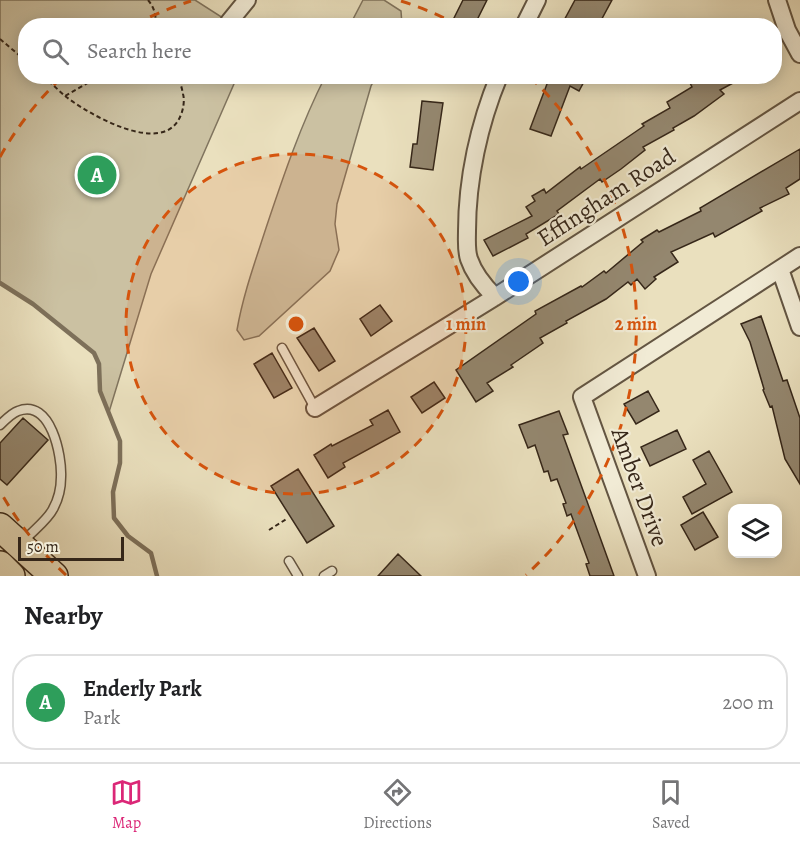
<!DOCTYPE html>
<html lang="en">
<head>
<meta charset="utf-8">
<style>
  body { margin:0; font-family:Alegreya,serif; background:#f6f6f6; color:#202124 }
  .controls { position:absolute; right:18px; bottom:18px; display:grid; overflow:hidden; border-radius:12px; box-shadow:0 3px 15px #0003 }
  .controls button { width:54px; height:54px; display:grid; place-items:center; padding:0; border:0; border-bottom:2px solid #e0e0e0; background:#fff; color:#202124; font:30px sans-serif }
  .scale { position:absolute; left:18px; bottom:15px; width:106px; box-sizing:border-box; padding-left:6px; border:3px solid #362719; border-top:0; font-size:16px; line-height:21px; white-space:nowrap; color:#362719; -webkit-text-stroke:4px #f1ebd5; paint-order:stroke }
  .you { position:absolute; left:519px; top:282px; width:21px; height:21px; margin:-15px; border:4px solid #fff; border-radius:50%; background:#1a73e8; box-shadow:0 0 0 9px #1a73e833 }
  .badge { display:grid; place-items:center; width:39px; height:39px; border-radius:50%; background:#db2777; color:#fff; font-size:20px; font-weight:700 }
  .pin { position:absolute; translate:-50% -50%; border:3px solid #fff; box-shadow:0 2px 6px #0006 }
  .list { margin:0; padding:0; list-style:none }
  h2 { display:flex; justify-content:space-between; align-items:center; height:78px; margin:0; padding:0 24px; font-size:26px }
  h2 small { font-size:20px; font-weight:400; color:#757577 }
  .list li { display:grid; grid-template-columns:39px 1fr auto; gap:18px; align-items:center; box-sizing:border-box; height:96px; margin:0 12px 12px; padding:0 12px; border:2px solid #e0e0e0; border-radius:24px }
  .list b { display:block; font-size:22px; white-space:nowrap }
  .list p { margin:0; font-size:20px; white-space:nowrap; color:#757577 }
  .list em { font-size:20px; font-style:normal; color:#757577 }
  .icon { flex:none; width:33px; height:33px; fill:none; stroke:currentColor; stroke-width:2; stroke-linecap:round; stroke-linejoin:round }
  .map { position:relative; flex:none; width:800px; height:576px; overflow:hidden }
  .search { position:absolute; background:#fff; box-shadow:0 3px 15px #0003; left:18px; right:18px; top:18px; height:66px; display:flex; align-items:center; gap:15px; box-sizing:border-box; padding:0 21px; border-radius:24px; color:#757577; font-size:22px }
  .sheet { height:186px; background:#fff }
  nav { display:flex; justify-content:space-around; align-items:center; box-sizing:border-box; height:84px; border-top:2px solid #e0e0e0; background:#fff; font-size:16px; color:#757577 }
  nav a { display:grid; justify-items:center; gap:3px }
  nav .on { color:#db2777 }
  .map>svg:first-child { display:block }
</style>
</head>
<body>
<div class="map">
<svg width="800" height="576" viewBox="0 0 800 576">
  <rect width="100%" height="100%" fill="#eae0be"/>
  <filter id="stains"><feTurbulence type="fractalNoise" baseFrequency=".00333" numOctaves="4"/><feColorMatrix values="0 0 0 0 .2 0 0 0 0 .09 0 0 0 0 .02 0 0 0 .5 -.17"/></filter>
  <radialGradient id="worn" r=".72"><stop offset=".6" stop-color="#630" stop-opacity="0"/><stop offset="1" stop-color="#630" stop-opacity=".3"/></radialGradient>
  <path fill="#cbc1a2" stroke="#80745e" stroke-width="1.5" d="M0 0H195L234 25 26 26V76L237 77 151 274 109 412 100 391 99 364 94 353 33 304 0 283Z
    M363 0H384L401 11 402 25H350Z
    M325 77H376L371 86 337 204 335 224 339 250 330 271 259 336 244 340 237 330C243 295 255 262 266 228 283 177 301 124 325 77Z"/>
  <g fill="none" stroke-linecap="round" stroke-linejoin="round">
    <path stroke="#7d705a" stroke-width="4.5" d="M0 283 33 304 94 353 99 364 100 391 120 441V463L113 492 114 518 128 536 151 553 157 576"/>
  </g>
  <path fill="#94876f" stroke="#362719" stroke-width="1.5" d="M463 0H487L474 26H450Z
    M575 0H612L598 26H561Z
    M550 76H587L579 91 570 86 551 136 530 129Z
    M699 76H746L720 90 724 94 694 116 673 128 674 130 643 147 645 150 621 169 602 182 600 179 557 211 559 214 526 234 528 238 493 256 484 240 532 216 526 207 535 201 532 196 544 189 546 193 580 167 581 169 644 126 642 124 670 108 667 102 692 87 690 83Z
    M422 101 443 103 433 170 410 167 413 144H417Z
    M800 149V179L786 188 789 194 760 208 762 211 715 237 713 233 671 252 678 262 654 277 656 279 645 289 637 279 631 285 628 282 606 299 566 321 567 323 540 338 543 343 511 365 513 367 487 383 493 391 476 402 456 370 536 314 535 311 581 286 582 287 604 271 606 273 643 242 641 240 657 230 659 232 701 211 700 208Z
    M380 305 392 321 371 336 360 319Z
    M761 316 783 381 787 380 800 418V484L785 459 772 406 770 407 763 390 764 389 750 342 741 324Z
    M314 328 335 361 319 371 297 338Z
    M272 353 292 388 274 398 254 364Z
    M434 382 445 398 422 413 411 397Z
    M648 391 659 411 636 424 624 404Z
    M388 410 400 432 343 463 345 467 328 478 314 455 331 444 332 446 373 425 370 420Z
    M559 411 568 434 563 435 614 576H590L586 564 589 563 571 514 567 516 563 504 566 503 557 479 551 481 548 471 544 472 535 445 528 448 519 425Z
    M23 418 48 440 7 485 0 479V443Z
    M677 430 686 449 650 466 641 447Z
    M709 451 732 492 692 514 683 497 706 484 693 460Z
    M298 469 334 526 307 543 271 486Z
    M703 512 718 537 695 550 681 525Z
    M398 554 421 576H378Z"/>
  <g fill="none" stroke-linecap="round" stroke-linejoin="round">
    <defs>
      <path id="service" d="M282 348 315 408
        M0 425C5 420 12 413 18 411 51 398 62 456 61 477 61 488 58 500 53 509 47 521 31 532 22 543
        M289 561 298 576
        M324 576 332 571"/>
      <path id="minor" d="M777 0 787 30 800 54
        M229 22 247 0
        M524 26 537 0
        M780 269 800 327
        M495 297C484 286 474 274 469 259 466 250 467 240 467 231 467 179 479 124 499 76
        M315 408 495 297 800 101
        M647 576 582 397 800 256"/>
      <path id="primary" d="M0 527 54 576
        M0 565 11 576"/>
    </defs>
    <use href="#service" stroke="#635542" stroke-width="11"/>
    <use href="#minor" stroke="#635542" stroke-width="20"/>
    <use href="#primary" stroke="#362719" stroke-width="30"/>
    <path stroke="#362719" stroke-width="2" stroke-dasharray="4.5 3" stroke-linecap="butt" d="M148 0C154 7 157 16 155 26
      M0 39 26 61
      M43 76 65 96 100 76
      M65 96C88 114 162 157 180 117 183 111 185 101 183 94 182 88 180 82 178 76
      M269 530 288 518"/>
    <use href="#service" stroke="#f1ebd5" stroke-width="8"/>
    <use href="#minor" stroke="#f1ebd5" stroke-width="16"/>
    <use href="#primary" stroke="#eae0be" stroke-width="27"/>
  </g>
  <circle cx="296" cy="324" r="170" fill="#d6540d" fill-opacity=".12"/>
  <g fill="none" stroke="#d6540d" stroke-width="3" stroke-dasharray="10 8">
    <circle cx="296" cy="324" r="170"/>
    <path d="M66 575A340 340 0 0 1 0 491M0 157A340 340 0 0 1 62 77M134 25A340 340 0 0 1 191 1M401 1A340 340 0 0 1 458 25M530 77A340 340 0 0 1 526 575"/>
  </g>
  <g text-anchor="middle" stroke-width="4.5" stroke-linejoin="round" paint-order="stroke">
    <g font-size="24" fill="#362719" stroke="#f1ebd5">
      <text transform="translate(606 197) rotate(-33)" y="8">Effingham Road</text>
      <text transform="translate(640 487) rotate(70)" y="8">Amber Drive</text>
    </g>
  </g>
  <circle cx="296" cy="324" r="9" fill="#d6540d" stroke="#f1ebd5" stroke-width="3"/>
  <g font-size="18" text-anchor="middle" font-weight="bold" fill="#d6540d" stroke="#f1ebd5" stroke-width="4.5" stroke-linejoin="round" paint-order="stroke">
    <text x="466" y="330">1 min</text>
    <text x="636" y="330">2 min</text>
  </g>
  <rect width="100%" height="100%" filter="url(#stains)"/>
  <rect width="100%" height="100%" fill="url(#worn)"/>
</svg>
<div class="controls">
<button><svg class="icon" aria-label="layers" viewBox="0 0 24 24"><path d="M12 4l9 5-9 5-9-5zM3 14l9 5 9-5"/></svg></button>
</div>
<div class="scale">50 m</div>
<div class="you"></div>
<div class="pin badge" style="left:97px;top:175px;background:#2e9e5b">A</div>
<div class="search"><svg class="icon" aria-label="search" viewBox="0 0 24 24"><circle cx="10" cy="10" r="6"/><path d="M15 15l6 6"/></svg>Search here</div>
</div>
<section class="sheet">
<h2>Nearby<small></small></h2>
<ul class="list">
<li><span class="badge" style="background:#2e9e5b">A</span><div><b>Enderly Park</b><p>Park</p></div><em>200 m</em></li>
</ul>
</section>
<nav>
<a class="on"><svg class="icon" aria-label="map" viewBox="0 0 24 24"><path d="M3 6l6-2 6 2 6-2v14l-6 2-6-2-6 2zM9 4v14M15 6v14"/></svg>Map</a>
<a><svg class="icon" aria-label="directions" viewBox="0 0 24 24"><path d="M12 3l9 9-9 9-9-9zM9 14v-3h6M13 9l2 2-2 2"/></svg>Directions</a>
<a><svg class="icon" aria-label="saved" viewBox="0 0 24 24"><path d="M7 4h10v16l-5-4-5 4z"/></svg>Saved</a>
</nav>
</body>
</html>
